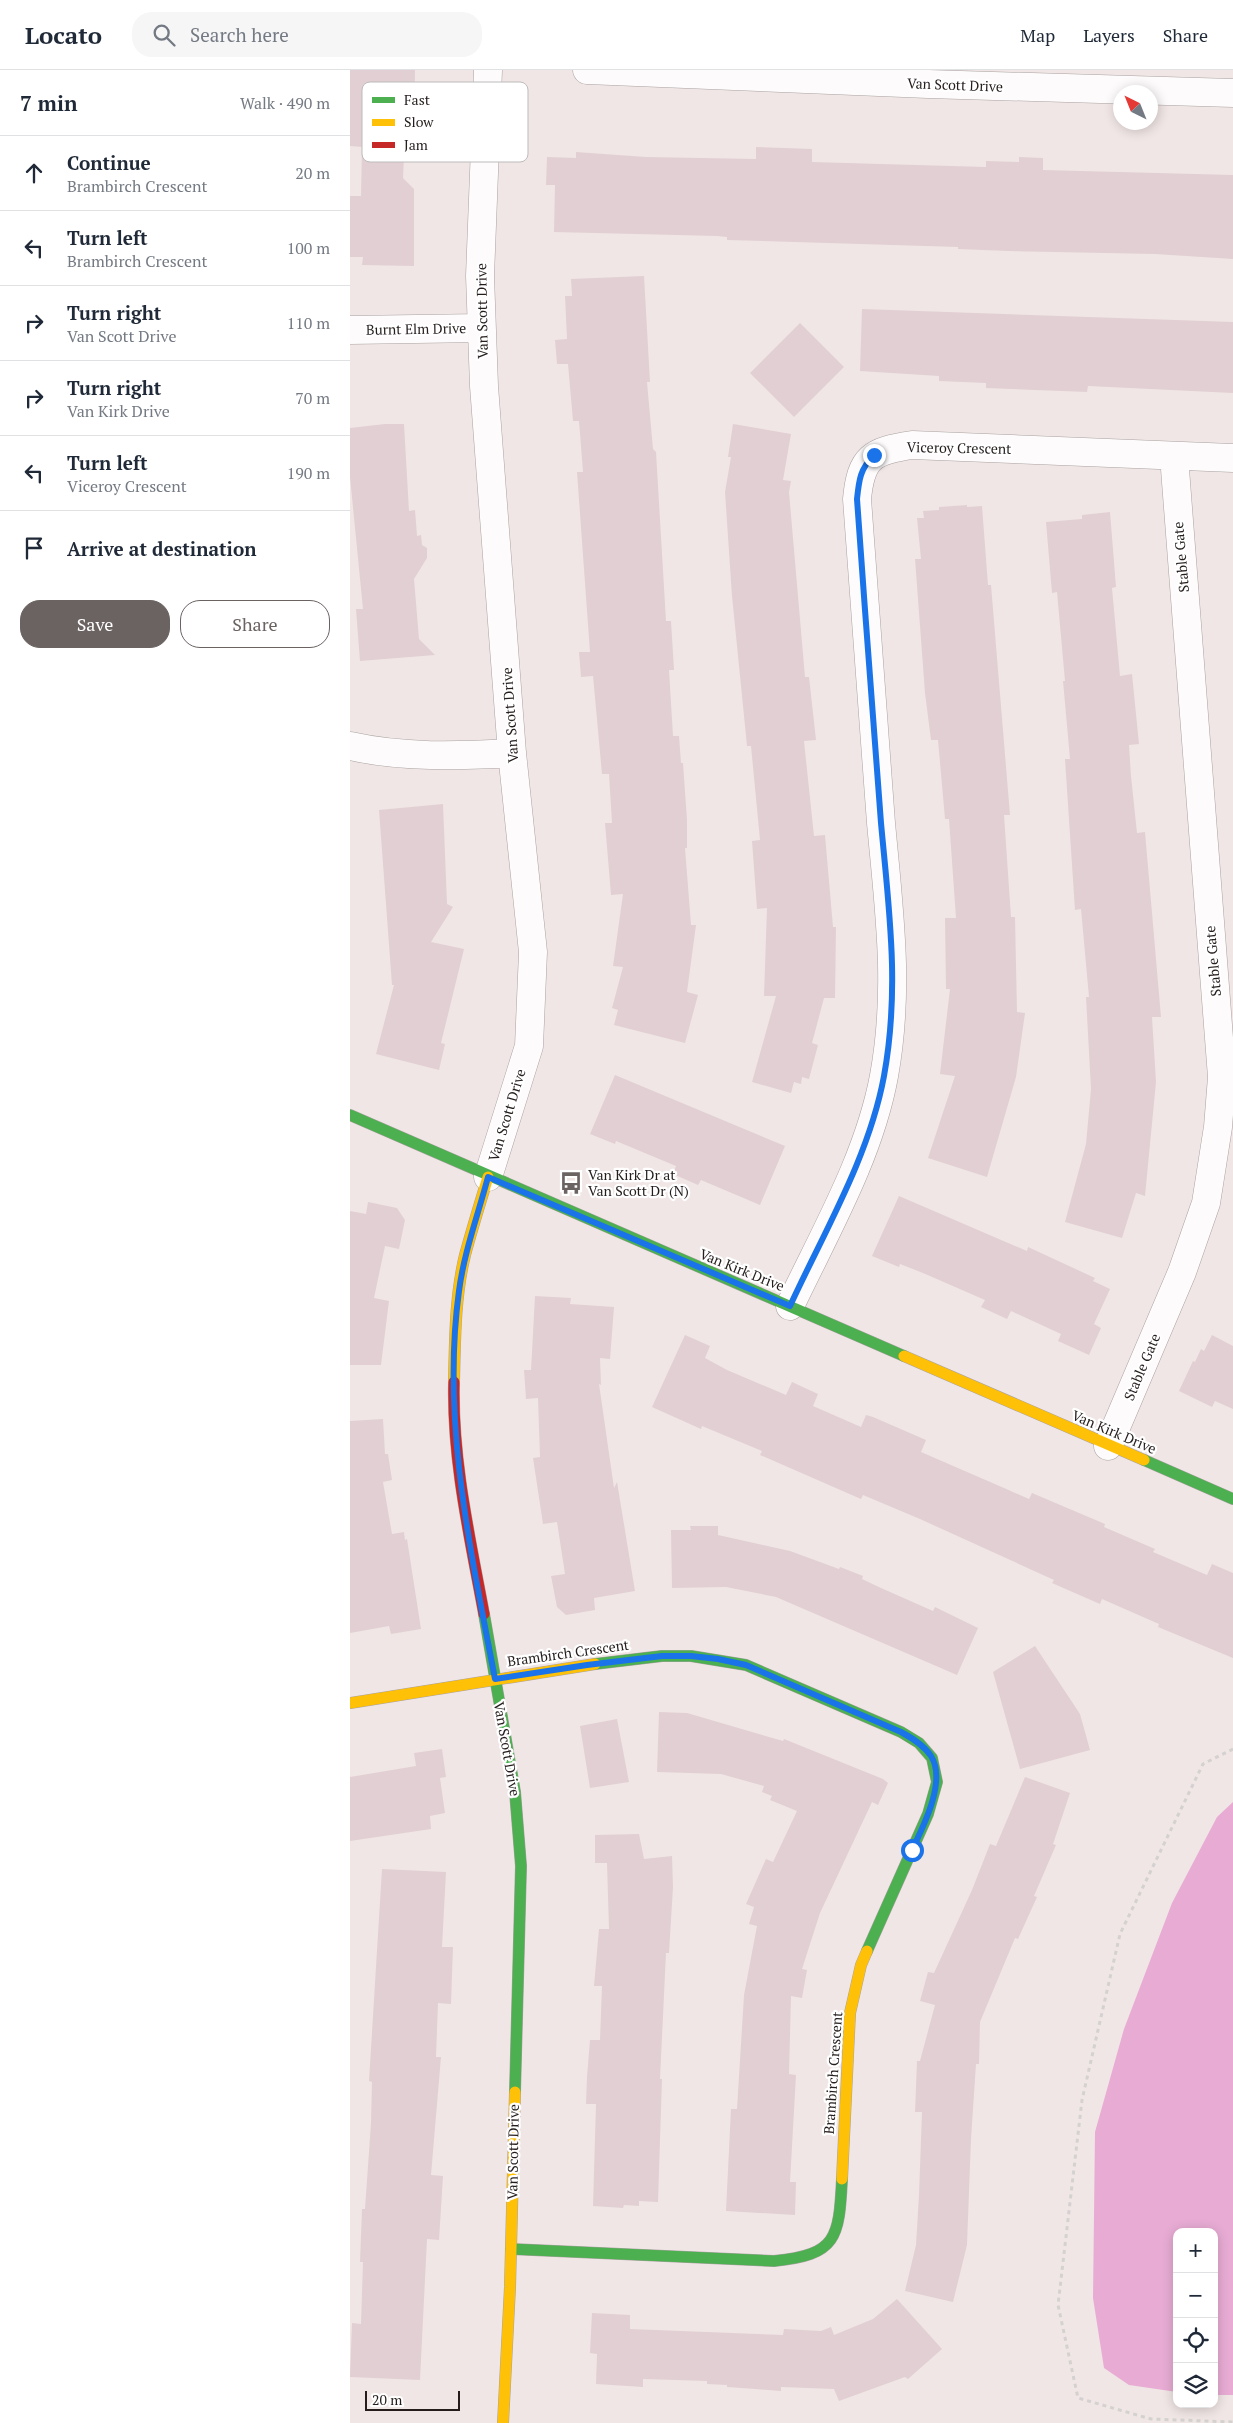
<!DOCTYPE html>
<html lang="en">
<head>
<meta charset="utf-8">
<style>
  body { margin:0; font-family:"PT Serif",serif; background:#f6f6f7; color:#1f2937 }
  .controls { position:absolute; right:15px; bottom:15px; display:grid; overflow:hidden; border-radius:10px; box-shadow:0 2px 12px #0003 }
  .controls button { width:45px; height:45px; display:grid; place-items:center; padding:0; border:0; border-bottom:1px solid #e0e1e3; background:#fff; color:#1f2937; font:25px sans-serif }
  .compass { position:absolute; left:763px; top:15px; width:45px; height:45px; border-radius:50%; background:#fff; box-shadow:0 2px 12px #0003; rotate:317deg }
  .scale { position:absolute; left:15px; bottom:12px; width:95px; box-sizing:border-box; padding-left:5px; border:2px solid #241d1c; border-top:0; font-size:14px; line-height:18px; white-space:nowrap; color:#241d1c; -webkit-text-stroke:4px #fff; paint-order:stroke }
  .stop { position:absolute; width:15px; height:15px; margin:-11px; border:4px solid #1a73e8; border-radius:50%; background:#fff }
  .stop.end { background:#1a73e8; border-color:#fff; box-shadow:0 1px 5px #0008 }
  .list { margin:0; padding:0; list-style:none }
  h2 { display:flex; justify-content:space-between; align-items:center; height:65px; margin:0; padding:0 20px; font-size:21px }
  h2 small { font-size:16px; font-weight:400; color:#747a83 }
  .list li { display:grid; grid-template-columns:32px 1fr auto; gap:15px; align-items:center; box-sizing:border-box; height:75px; padding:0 20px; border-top:1px solid #e0e1e3 }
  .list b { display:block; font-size:19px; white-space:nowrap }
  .list p { margin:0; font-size:16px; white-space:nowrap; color:#747a83 }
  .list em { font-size:16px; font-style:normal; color:#747a83 }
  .actions { display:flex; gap:10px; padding:15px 20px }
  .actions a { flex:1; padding:11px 0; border:1px solid #6b6362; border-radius:20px; text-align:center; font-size:18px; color:#6b6362 }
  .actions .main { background:#6b6362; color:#fff }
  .icon { flex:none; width:28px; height:28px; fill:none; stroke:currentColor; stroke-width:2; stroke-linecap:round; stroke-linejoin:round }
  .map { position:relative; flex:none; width:883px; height:2353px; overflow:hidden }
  header { display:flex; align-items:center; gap:30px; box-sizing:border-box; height:70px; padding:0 25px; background:#fff; border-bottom:1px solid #e0e1e3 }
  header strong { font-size:24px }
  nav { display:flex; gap:28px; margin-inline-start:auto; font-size:18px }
  .search { width:350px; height:45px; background:#f6f6f7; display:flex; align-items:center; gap:12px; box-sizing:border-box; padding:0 18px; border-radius:20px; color:#747a83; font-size:19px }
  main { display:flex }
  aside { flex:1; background:#fff }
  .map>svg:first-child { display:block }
</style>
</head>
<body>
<header>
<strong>Locato</strong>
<div class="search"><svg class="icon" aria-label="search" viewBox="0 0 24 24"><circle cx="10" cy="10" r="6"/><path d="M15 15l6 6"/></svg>Search here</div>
<nav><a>Map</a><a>Layers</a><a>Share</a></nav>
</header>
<main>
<aside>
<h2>7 min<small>Walk · 490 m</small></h2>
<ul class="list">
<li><svg class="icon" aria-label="ahead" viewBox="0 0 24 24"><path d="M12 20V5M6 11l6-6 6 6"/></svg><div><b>Continue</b><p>Brambirch Crescent</p></div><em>20 m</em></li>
<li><svg class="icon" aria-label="left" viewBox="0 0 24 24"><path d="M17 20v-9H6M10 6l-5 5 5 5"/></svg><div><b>Turn left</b><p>Brambirch Crescent</p></div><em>100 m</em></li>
<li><svg class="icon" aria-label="right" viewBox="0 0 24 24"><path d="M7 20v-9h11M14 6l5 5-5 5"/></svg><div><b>Turn right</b><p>Van Scott Drive</p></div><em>110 m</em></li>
<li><svg class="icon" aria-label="right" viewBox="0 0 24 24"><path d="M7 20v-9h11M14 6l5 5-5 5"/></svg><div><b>Turn right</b><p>Van Kirk Drive</p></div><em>70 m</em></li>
<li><svg class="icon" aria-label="left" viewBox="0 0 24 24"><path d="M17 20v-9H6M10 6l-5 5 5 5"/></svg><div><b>Turn left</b><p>Viceroy Crescent</p></div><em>190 m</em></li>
<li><svg class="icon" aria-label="arrive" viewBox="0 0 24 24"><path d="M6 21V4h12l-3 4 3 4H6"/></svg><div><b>Arrive at destination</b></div></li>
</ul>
<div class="actions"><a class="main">Save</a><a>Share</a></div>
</aside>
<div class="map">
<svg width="883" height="2353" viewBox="0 0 883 2353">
  <rect width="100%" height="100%" fill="#f0e6e5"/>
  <path fill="#e8acd4" d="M883 1732V2325H864V2162H827V2322L779 2315 754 2298 743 2228 745 2062 774 1959 822 1833 867 1747Z"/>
  <path fill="#e2cfd3" d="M0 0H65L64 62 55 61 53 108 64 119V196L12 195 13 187H0V126H11L12 77 0 76Z
    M406 77 462 79V92L636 97V91L669 92V87L693 88V100L883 105V189L805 184 658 181 608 179V177L377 170V167L367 166 204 162 205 115H196L197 87 226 88V82L296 87 406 89Z
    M294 206 300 312H297L303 379 306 382 316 551H321L324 600H319L323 666H329L331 693H333L337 750V778H335L341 855H346L337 922 348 925 335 973 264 955 268 940 262 938 273 897 263 896 273 824 261 825 255 753H262L259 704H252L243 606 231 607 229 582H240L227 402H233L229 351H223L218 294H207L205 270 217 269 215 226H222L221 209Z
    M512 239 883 252V323L738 316 737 322 636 318V313L589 311V306L510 301Z
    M450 253 494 297 444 347 400 303Z
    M35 354H54L59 441 65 440 67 466 71 465 72 475 77 478V488L64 509 69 569 85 585 10 591 6 539H13L0 407V358Z
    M383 354 441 364 433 410 441 411 439 422 455 607H459L466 670 454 671 464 766 475 765 483 857H486L485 928H474L462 973 468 975 459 1009 452 1007 451 1014 444 1012 441 1023 402 1012 426 926H414L417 838 407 839 402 771 410 770 401 676H397L382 526 375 422 381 387H378Z
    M617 435V437L632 436 638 515H641L660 745H654L661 847H665L667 942 675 943 666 1007 637 1107 578 1088 605 1006 590 1004 600 919H596L595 848H606L599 749H595L588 670H581L575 623 565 489H571L567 448H574L573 441 589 440V437Z
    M760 442 766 517 762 518 770 606 782 604 789 674 779 675 781 706 787 763 795 762 811 947H802L806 1012 795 1126 786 1123 772 1168 715 1152 736 1074 741 1019 736 927H739L731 839 725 840 715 689H720L713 611H715L707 522 702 523 696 452 732 449V445Z
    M93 734 97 834 103 837 81 872 114 879 91 973 95 974 89 1000 26 984 44 915H42L29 740Z
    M265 1005 435 1076 410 1135 351 1110 348 1115 323 1104 326 1096 266 1071 265 1074 240 1064Z
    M549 1126 677 1181 678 1177 745 1208 743 1211 760 1219 744 1254 751 1258 739 1285 708 1271 711 1264 661 1241 657 1249 631 1237 635 1230 573 1203 550 1194 549 1197 522 1186Z
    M18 1132 47 1138 55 1150 49 1179 35 1176 24 1228 39 1231 31 1295H0V1141L16 1144Z
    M185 1226 221 1228 220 1234 264 1237 260 1289 250 1288 251 1315 249 1314 264 1418 267 1412 285 1521 244 1528 245 1540 216 1545 207 1537 201 1506 215 1504 207 1452 193 1454 183 1388 190 1387 188 1328 176 1329 174 1300H181Z
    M335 1265 360 1276 355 1288 377 1300 436 1325 442 1312 468 1324 463 1336 511 1357 516 1345 523 1347 576 1370 571 1382 654 1418 679 1429 682 1423 755 1454 754 1457 805 1479 803 1482 857 1505 862 1494 883 1503V1588L808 1557 809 1554 752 1529 750 1534 702 1513 704 1510 570 1449 513 1425 511 1429 410 1385 412 1381 352 1356 351 1359 302 1337Z
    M862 1265 883 1276V1339L865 1331 862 1337 829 1321 843 1291 845 1292 851 1279 854 1281Z
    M33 1349 35 1384H38L42 1410 33 1412 42 1464 54 1462 55 1470 57 1469 71 1559 41 1564 39 1556 0 1563V1351Z
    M340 1456H368V1465L440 1481 489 1499 490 1497 513 1506 512 1509 531 1518 583 1541 585 1537 628 1558 607 1605 426 1527 376 1517 322 1518 321 1460H341Z
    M685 1576 730 1644 740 1680 670 1699 643 1602Z
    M309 1642 337 1643 433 1671 434 1669 533 1709 538 1713 528 1735 522 1732 470 1843 452 1899 457 1900 452 1928 441 1926 439 2004 446 2005 440 2112H446L445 2145 376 2141 381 2039H387L394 1925 407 1856 399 1854 404 1837 396 1834 416 1789 423 1792 447 1741 420 1730 422 1726 412 1722 414 1716 371 1704 307 1702Z
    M267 1649 279 1712 240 1718 230 1656Z
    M92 1679 96 1707 90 1708 95 1743 80 1746 81 1759 0 1771V1707L66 1696 64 1683Z
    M675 1707 720 1723 703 1774 706 1775 684 1826 687 1827 668 1869 665 1868 630 1952 629 1994H626L621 2069 617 2175 603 2232 555 2221 566 2175 569 2125 572 2042H565L567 1991H570L585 1935 570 1931 578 1902 584 1903 622 1820 640 1774 646 1776Z
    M289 1764 294 1789 322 1786 323 1817 319 1883H316L310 2009H312L308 2132 289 2131V2136L274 2135 273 2138 243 2136 246 2034H236L237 2007 240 1970H250L252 1916H244L249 1859H259L257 1793H245V1765Z
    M32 1799 96 1802 92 1877H103L101 1934 88 1933 86 1987H91L81 2105 93 2106 89 2170 77 2169 70 2310 0 2307 2 2253 11 2254 13 2192H10L12 2139H15L21 2053 22 2012 19 2011Z
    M547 2229 592 2279 558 2309 555 2307 489 2331 484 2319 431 2317V2321L405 2319 377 2317V2315L357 2314V2311L293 2309V2317L246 2314 247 2284 240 2283 242 2243 280 2245V2259L433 2265 434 2259 471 2261 481 2257 484 2265 523 2249Z"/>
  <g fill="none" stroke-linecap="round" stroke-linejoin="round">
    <defs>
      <path id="street" d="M138 0 130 206 134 316 162 683 183 882 179 976 138 1107
        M237 0 578 14 883 23
        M0 260 131 258
        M0 676C53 688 108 686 162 683
        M440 1236C475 1162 519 1087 534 1006 550 918 539 840 531 753 522 645 516 537 507 429 511 387 522 381 562 375L883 388
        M758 1376 832 1202 856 1133 868 1057 872 1007 824 386"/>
      <path id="fast" d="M0 1045 554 1286
        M794 1390 883 1429
        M134 1544 165 1722 171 1796 165 2022
        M245 1594 312 1586H341L396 1595 551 1662 569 1673 582 1688 587 1712 578 1744 517 1881
        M161 2179 424 2191C487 2185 489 2168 492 2109"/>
      <path id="slow" d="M554 1286 794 1390
        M104 1312C105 1269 105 1226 115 1185 122 1159 130 1133 138 1107
        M0 1633 245 1594
        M492 2109 500 1943 511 1895 517 1881
        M153 2353 160 2217 165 2022"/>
      <path id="jam" d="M104 1312C102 1390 120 1468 134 1544"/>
    </defs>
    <use href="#street" stroke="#aaa2a2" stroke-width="29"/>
    <use href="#fast" stroke="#aaa2a2" stroke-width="12"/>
    <use href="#slow" stroke="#aaa2a2" stroke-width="12"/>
    <use href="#jam" stroke="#aaa2a2" stroke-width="12"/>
    <path stroke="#d4d1d1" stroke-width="3" stroke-dasharray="4 4" stroke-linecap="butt" d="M883 1679 853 1694 770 1864 732 2030 708 2235 728 2328 801 2349 883 2352"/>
    <use href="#street" stroke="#fdfbfb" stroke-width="28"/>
    <use href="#fast" stroke="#4caf50" stroke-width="11"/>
    <use href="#slow" stroke="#ffc107" stroke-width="11"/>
    <use href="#jam" stroke="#c62828" stroke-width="11"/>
  </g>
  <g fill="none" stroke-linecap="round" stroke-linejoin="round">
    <path stroke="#1a73e8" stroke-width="6" d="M524 385C510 399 509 410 507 429 515 537 522 645 531 753 539 840 550 918 534 1006 519 1087 474 1162 440 1236L138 1107C128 1145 114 1182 109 1221 91 1351 121 1482 145 1609L237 1595 312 1586H341L368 1589 396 1595 551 1662C562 1668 574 1675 581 1686 597 1711 573 1757 562 1780"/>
  </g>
  <defs>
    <symbol id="bus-bare" viewBox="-9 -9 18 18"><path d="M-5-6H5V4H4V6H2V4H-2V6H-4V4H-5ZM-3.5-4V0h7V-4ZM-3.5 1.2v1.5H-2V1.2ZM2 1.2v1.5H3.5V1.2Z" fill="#6b6362" stroke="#fff" stroke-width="2.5" paint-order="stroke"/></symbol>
  </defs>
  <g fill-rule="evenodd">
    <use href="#bus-bare" x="205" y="1097" width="32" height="32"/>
  </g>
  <g text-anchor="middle" stroke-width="4.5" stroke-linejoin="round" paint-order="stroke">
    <g font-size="14" fill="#241d1c" stroke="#fff">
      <text transform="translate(605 15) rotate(2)" y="5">Van Scott Drive</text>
      <text transform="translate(132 241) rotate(-91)" y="5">Van Scott Drive</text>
      <text transform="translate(66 259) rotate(-1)" y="5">Burnt Elm Drive</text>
      <text transform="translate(609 378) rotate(1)" y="5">Viceroy Crescent</text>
      <text transform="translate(831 487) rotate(-95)" y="5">Stable Gate</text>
      <text transform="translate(160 645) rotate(-94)" y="5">Van Scott Drive</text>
      <text transform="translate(863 891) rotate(-95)" y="5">Stable Gate</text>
      <text transform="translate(157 1045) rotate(-73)" y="5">Van Scott Drive</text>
      <text transform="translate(392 1200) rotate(22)" y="5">Van Kirk Drive</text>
      <text transform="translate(792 1297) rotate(-67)" y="5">Stable Gate</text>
      <text transform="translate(764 1362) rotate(23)" y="5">Van Kirk Drive</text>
      <text transform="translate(218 1583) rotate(-8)" y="5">Brambirch Crescent</text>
      <text transform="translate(157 1679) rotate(80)" y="5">Van Scott Drive</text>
      <text transform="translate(483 2003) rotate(-86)" y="5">Brambirch Crescent</text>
      <text transform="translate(163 2082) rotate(-89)" y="5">Van Scott Drive</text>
    </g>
    <g font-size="14" fill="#241d1c" stroke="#fff" text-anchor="start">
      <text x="238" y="1110">Van Kirk Dr at<tspan x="238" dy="16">Van Scott Dr (N)</tspan></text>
    </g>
  </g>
  <rect x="12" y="12" width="166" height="80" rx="8" fill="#fff" stroke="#bdbbbb" stroke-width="1"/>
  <rect x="22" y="27" width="23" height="6" fill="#4caf50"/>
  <rect x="22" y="49" width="23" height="7" fill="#ffc107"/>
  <rect x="22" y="72" width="23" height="6" fill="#c62828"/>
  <g font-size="14" fill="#241d1c">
    <text x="54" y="35">Fast</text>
    <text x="54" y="57">Slow</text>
    <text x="54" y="80">Jam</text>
  </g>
</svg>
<div class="controls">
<button>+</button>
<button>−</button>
<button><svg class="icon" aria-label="locate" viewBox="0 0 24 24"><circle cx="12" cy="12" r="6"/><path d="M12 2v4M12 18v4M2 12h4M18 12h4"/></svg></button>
<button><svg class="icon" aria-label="layers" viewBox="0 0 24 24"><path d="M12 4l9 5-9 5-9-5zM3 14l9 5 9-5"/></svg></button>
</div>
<svg class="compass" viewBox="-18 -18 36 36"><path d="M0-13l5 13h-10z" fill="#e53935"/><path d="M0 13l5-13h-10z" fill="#747a83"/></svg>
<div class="scale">20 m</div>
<div class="stop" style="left:562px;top:1780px"></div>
<div class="stop end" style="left:524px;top:385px"></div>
</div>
</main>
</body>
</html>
